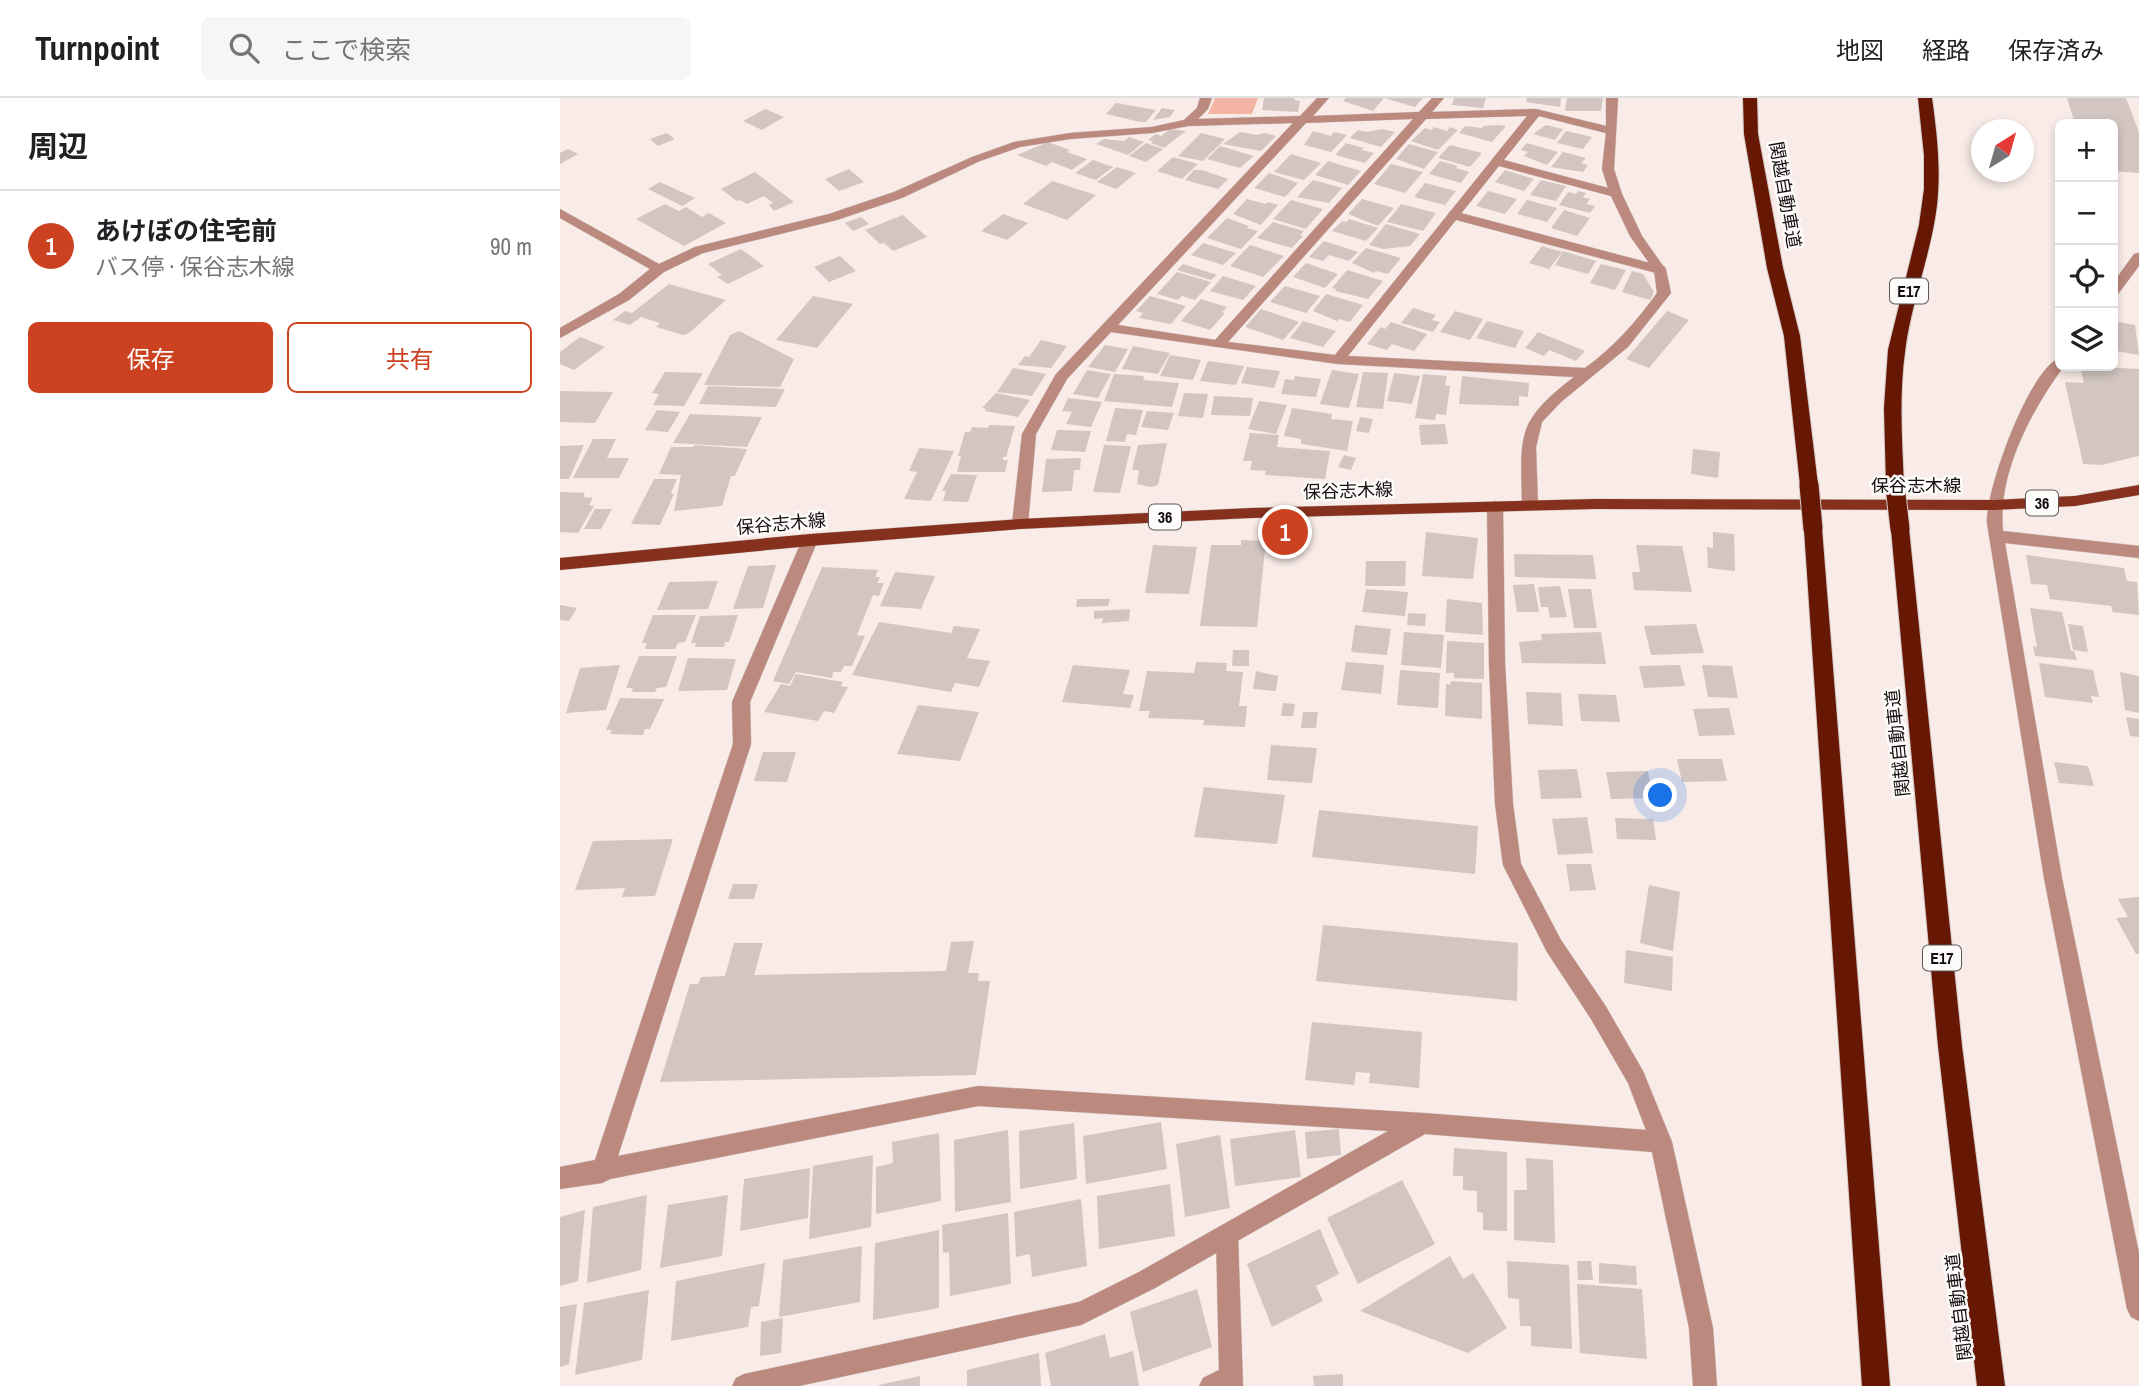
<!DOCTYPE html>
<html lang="ja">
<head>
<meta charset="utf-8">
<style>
  body { margin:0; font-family:"Archivo Narrow","Noto Sans JP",sans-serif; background:#f6f6f6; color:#202124 }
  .controls { position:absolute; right:21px; top:21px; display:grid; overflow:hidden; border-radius:10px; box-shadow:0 4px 10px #0003 }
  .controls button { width:63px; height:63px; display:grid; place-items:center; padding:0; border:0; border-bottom:2px solid #e0e0e0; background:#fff; color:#202124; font:35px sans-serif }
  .compass { position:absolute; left:1411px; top:21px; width:63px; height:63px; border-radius:50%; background:#fff; box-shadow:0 4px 10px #0003; rotate:37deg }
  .you { position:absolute; left:1101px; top:698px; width:24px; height:24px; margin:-18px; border:5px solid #fff; border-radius:50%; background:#1a73e8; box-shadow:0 0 0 10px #1a73e833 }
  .badge { display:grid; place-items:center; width:46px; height:46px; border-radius:50%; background:#cc4220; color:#fff; font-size:23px; font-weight:700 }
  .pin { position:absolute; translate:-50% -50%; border:4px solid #fff; box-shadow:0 2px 7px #0006 }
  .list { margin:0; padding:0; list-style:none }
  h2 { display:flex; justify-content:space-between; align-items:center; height:91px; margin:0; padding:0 28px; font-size:30px }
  h2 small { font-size:23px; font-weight:400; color:#757577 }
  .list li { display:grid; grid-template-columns:46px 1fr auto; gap:21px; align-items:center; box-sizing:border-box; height:112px; padding:0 28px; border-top:2px solid #e0e0e0 }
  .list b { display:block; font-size:26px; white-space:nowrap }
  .list p { margin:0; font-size:23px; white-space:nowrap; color:#757577 }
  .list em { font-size:23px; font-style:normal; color:#757577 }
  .actions { display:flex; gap:14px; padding:21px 28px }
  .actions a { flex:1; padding:16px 0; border:2px solid #cc4220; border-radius:10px; text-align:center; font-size:24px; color:#cc4220 }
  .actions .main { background:#cc4220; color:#fff }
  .icon { flex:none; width:38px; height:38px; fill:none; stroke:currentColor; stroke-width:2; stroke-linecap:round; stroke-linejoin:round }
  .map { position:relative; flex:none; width:1579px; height:1288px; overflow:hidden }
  header { display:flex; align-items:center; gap:42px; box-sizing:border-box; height:98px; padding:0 35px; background:#fff; border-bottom:2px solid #e0e0e0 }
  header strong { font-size:33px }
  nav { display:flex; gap:38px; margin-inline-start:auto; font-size:24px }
  .search { width:490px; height:63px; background:#f6f6f6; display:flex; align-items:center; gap:18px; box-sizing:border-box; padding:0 24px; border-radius:10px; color:#757577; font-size:26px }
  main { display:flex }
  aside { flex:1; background:#fff }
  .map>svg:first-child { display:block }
</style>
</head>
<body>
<header>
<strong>Turnpoint</strong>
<div class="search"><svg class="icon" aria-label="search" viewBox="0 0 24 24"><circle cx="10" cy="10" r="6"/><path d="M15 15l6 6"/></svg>ここで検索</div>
<nav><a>地図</a><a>経路</a><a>保存済み</a></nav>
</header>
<main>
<aside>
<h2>周辺<small></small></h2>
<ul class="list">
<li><span class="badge">1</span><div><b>あけぼの住宅前</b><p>バス停 · 保谷志木線</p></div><em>90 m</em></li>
</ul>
<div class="actions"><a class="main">保存</a><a>共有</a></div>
</aside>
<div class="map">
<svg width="1579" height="1288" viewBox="0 0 1579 1288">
  <rect width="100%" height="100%" fill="#f9ece8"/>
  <path fill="#f4b4a4" d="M655 0H698L692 16H648Z"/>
  <path fill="#d2c5c2" d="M704 0H735L734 2 740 3 738 14 702 12Z
    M786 0H824L813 13 783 3Z
    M824 0H863L855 9Z
    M894 0H926L923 10 892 7Z
    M967 0H1001L1000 9 966 4Z
    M1007 0H1043L1041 13H1005Z
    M1507 0H1566L1579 34V75L1553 73V26H1515Z
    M556 5 596 12 586 24H580L546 16Z
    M602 10 615 12 610 19 593 22Z
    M205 11 224 19 202 32 183 23Z
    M939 27 946 28 932 44 899 35 905 28 922 30 924 28Z
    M986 27 1003 31 995 42 973 36Z
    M874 29 887 33 890 29 898 32 878 52 851 43 865 30 871 32Z
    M610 31 626 33 604 50 591 45 593 43 588 42 596 36 601 38Z
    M822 31 835 34 821 49 790 40 798 32 807 34Z
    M753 33 771 38 774 34 787 37 771 54 744 47Z
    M1006 33 1032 39 1023 51 997 45Z
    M680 34 697 37 705 35 716 38 701 53 663 46Z
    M107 35 115 41 98 48 90 41Z
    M641 35 665 41 643 63 618 58Z
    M569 39 584 44 568 57 536 46 544 41 564 43Z
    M488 44 510 52 507 54 527 61 512 72 492 64 486 68 457 57Z
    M586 45 603 51 586 64 569 58Z
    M786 45 804 50 801 52 814 55 805 65 775 57Z
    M967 45 998 54 987 67 964 58 968 54 961 52Z
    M849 46 878 54 864 71 836 61Z
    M890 47 922 55 910 69 878 60Z
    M660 48 694 58 680 70 647 61Z
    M8 51 18 56 0 66V55Z
    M1003 54 1026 60 1021 65 1028 67 1023 74 991 69Z
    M731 56 761 65 744 82 714 74Z
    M613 59 638 66 622 81 597 73Z
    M533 62 553 69 536 82 515 75Z
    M768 63 801 73 788 87 755 77Z
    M880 63 898 68 896 70 909 74 901 85 869 76Z
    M831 66 863 74 845 95 814 86Z
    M557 69 576 75 556 91 537 84Z
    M289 71 304 84 279 93 265 81Z
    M634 72H642L668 81 658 91 625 82Z
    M945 72 974 81 964 93 935 84Z
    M195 74 234 104 214 113 209 107 213 105 204 98 187 106 180 102 177 103 161 91Z
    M709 75 738 85 725 99 694 90Z
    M753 82 782 90 769 105 737 99Z
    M981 82 1006 88 996 103 970 97Z
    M492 83 536 97 507 122 463 106Z
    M100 84 135 100 122 108 88 91Z
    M865 85 896 93 885 107 854 99Z
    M928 93 957 101 945 116 916 108Z
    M1018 93 1026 95 1023 99 1030 101 1026 106 1035 108 1030 115 999 107 1008 94 1016 96Z
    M687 101 706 106 708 104 718 107 701 127 673 116Z
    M802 101 834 110 818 128 788 116Z
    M731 102 763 111 746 131 713 121Z
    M967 102 997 110 987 124 957 116Z
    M105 106 119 113 126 109 142 119 149 115 166 125 124 148 76 121Z
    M841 106 876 115 863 133 827 124Z
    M1004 112 1030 120 1017 138 991 130Z
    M443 116 468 125 447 142 421 133Z
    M343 117 367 139 333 153 324 145 320 146 305 132Z
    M301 119 309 126 293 133 285 125Z
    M667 120 689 128 687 130 698 133 681 151 647 140Z
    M789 121 818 130 806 143 772 133 782 123 786 124Z
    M713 124 744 133 740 137 743 138 732 150 697 140Z
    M826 126 860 136 850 148 823 151 809 147Z
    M764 143 798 154 789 163 769 157 763 163 749 159Z
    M643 145 676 155 663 167 631 157Z
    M690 147 724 158 703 179 670 168Z
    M982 148 1002 154 989 171 969 165Z
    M806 150 841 160 828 176 816 173 814 175 792 165Z
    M181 151 204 168 168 186 157 179 162 177 148 166Z
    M1003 153 1036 163 1028 176 995 167Z
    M280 158 296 173 269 184 254 169Z
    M746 165 778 176 765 190 733 179Z
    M623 166 657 177 651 182 617 172Z
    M1041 166 1066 172 1055 192 1030 185Z
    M787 172 823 183 808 201 775 193 776 191 772 190Z
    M1072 173 1083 176 1094 194 1090 202 1062 194Z
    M617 174 651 184 635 202 622 198 618 202 597 196Z
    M663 178 696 188 683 202 650 193Z
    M109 186 166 202 129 235 123 237 96 229 100 225 81 219 70 227 53 222 65 213 72 215Z
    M725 188 760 198 746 215 710 204Z
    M766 196 803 207 790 224 779 221 777 223 753 213Z
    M253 198 293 206 257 250 216 242Z
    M590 198 626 208 611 226 579 220 583 215 576 213Z
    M641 201 667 209 662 214 665 215 650 232 621 223Z
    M853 210 876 217 872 222 880 224 873 234 841 225Z
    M701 211 739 224 723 242 685 229Z
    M895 213 923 221 910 242 880 234Z
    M1107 213 1129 222 1089 270 1066 261Z
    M743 223 776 233 763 249 730 240Z
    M927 223 964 233 955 250 916 240Z
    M1553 223 1575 227 1579 257 1556 253 1553 249Z
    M831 224 867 236 854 253 832 246 827 252 807 246 821 229 825 231Z
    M179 233 234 261 220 289 144 287 170 237Z
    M978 234 1025 253 1016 263 989 252 984 258 965 250Z
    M20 239 45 249 14 272 0 266V254Z
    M481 242 507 248 491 270 458 267 465 258 469 259Z
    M545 247 568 251 555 274 528 269Z
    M573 248 610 255 598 276 562 271Z
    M610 257 641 262 633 282 600 278Z
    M648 263 684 268 676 287 640 283Z
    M1520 268 1579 271V358L1541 367 1523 366 1505 284 1524 285Z
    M687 269 720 273 714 290 681 285Z
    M453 270 486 276 472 298 437 294Z
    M527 272 551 276 538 300 513 296Z
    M772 272 799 276 789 310 760 306Z
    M105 274 143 275 124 308 93 307 99 296 92 295Z
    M803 274 828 275 823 311 796 309Z
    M834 275 860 278 852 306 827 303Z
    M554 276 584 278 583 282 619 285 612 309 544 303Z
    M863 276 887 278 885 287 890 288 886 317 876 316 875 322 855 320Z
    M735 278 761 281 756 299 721 296 725 281 734 282Z
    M902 278 969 285 968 299 959 298V308L899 306Z
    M148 288 225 291 216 309 139 306Z
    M0 293 53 294 35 325 0 324Z
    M436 295 470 302 458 319 425 313 426 311 422 310Z
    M624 295 648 296 643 320 618 318Z
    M654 298 693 300 690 318 651 317Z
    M508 300 542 304 531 329 506 326 512 314 502 313Z
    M699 303 727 307 716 336 688 331Z
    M555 310 583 312 576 337 567 336 565 344 546 343Z
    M732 310 772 316 771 321 793 323 787 353 741 346V341L724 338Z
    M97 312 120 314 108 334 85 332Z
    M587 313 614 315 608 332 581 329Z
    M130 316 202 319 187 349 113 345Z
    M800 319 813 321 809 335 796 333Z
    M885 326 888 346 861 347 859 327Z
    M429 327 455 328 446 359H443V362H448L445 374H397L401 358H398L405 334H410L412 329 428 330Z
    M497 332 531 333 525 354 491 352Z
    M690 335 719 337 717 349 770 353 765 381 705 377 706 373 690 372 692 363H683Z
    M33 341H56L47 360H69L59 380H13Z
    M607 345 598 387 591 389 577 386 579 372H572L578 347Z
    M24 347 9 381H0V348Z
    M135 347 187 351 175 378H171L162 408 114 413 121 377 99 376 111 349H133Z
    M544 347 571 348 560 395 533 394Z
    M359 350 394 353 371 403 344 401 357 374 349 373Z
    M1133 351 1160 354 1158 380 1131 376Z
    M784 357 796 360 791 372 778 369Z
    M521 360 520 372H514L512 393 482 394 486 361Z
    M391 376 417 377 408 404 383 403 386 393H382Z
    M94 381H117L111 395 114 396 100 427 71 426Z
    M0 394 25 395 23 399 33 400 29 407 34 408 18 435 0 434Z
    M35 411H52L41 431H24Z
    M866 434 918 440 913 481 862 478Z
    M1153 434 1174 436 1175 473 1148 470 1147 449 1153 450Z
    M681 442 706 443 697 529 640 528 651 447H681Z
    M593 447 637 449 629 496 585 495Z
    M1076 447 1122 448 1132 494 1074 492 1072 474H1080Z
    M954 456 1033 457 1036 481 955 479Z
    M1466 457 1564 470 1567 483 1577 484 1579 517 1553 514 1551 508 1490 501 1487 487 1471 486Z
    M806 463H846L845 488H805Z
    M216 467 203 510 173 511 188 468Z
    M262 469 318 472 315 479H320L317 485H324L319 498 313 497 297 537 305 538 292 568H284L281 574H273L272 580 236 574 229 586 213 583Z
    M335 474 375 478 361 511 320 508Z
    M158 483 148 511 97 512 109 484Z
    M974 486 979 514H957L953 487Z
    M1000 488 1007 519 990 520 988 509H981L978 489Z
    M806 491 848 494 845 518 802 514Z
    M1008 491H1031L1037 530H1014Z
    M517 501H550L548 508 516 509Z
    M887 501 922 505 923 537 885 534Z
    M0 507 17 510 9 523 0 522Z
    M1470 510 1502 514 1511 553H1514L1517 562 1475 558 1473 548 1477 549Z
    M570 511 569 523 542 525 543 520 534 521V513Z
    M848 515 866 516 865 528 847 527Z
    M93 517H136L125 544 118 545 115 551H85L87 545H82Z
    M178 517 169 544H165L164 549H135L136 545H131L140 518Z
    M319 524 391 535 394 528 420 531 407 560 430 563 419 589 395 585 391 594 292 577Z
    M1136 526 1144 555 1091 557 1084 528Z
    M1508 526 1523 528 1528 554 1513 552Z
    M795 527 831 531 827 557 791 554Z
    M844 534 884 537 881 570 841 567Z
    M1041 534 1046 566 962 565 959 544 982 542 981 536Z
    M887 543 924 545V581L894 580V575H886Z
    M673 552H689V568H672Z
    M79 558H117L106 589 97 590 95 594H71L73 590H66Z
    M128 560 176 561 167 592 118 593Z
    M636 564 667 565 666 573 683 574 679 608H687L685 629 643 627 644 622 588 620 590 613H579L587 573 634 575Z
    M786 564 824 567 821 596 781 592Z
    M1479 565 1533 572 1539 599 1531 598 1533 605 1485 599Z
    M60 567 46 612 6 615 20 570Z
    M513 567 570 572 563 596 574 597 570 610 502 604Z
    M1120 567 1125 588 1084 590 1079 568Z
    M1142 567 1172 568 1178 600 1148 599Z
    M840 572 880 575 878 610 837 607Z
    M696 573 718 578 716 593 693 591Z
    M1560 574 1579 578V615L1565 612Z
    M236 576 283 584 281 588 288 589 274 615 264 613 258 623 204 614 221 586 230 588Z
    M891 583 922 585V621L885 618 886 586 890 587Z
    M966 594 1001 595 1003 628 968 626Z
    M1018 596 1056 597 1060 624 1021 623Z
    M60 600 104 601 90 631H85L83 637 50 636 52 632H46Z
    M723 605 735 606 733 618H721Z
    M358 607 419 614 400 663 337 656Z
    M1169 610 1175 637 1139 638 1133 611Z
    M743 614H758L756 630H741Z
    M1566 619 1579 621V639L1570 638Z
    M711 647 757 650 752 685 707 682Z
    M203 654H236L227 684 194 683Z
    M1117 661H1162L1167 683 1122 684Z
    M1494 664 1528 668 1534 688 1499 685Z
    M1017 671 1022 700 981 701 978 672Z
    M1088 673 1093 700 1051 701 1046 674Z
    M644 689 725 697 717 746 634 739Z
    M759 712 918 728 915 776 752 759Z
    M1027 719 1033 755 998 757 992 721Z
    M1055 720 1093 721 1096 742 1057 741Z
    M113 741 95 798 62 799 65 790 15 792 33 743Z
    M1006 766H1031L1036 792 1010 793Z
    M173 786H198L194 801H168Z
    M1089 787 1120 794 1113 853 1080 845Z
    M1579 799V856H1576L1556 820 1568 819 1558 801Z
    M763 827 958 845 957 903 756 883Z
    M414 843 408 875H419L418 883H430L416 977 100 984 130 886H138L141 879 165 878 174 845H203L194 877 386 873 391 844Z
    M1066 852 1113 859 1112 893 1064 885Z
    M752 924 862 934 859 990 809 985 810 975 796 974 794 987 745 982Z
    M601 1024 607 1071 526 1086 523 1038Z
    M514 1025 517 1081 460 1091 459 1033Z
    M779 1031 781 1057 747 1061 745 1034Z
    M448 1032 451 1104 395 1114 394 1042Z
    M735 1032 741 1079 675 1088 670 1041Z
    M379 1035 381 1103 316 1116V1069L333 1065 332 1044Z
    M660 1037 670 1110 625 1119 616 1046Z
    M894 1050 947 1054V1133L923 1132V1115L917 1114V1093L903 1092V1078H893Z
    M313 1057 311 1129 249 1141 253 1068Z
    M966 1060 993 1062 995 1145 954 1142V1092H967Z
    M250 1070 248 1120 180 1133 184 1081Z
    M842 1082 875 1146 798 1186 767 1120Z
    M610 1086 615 1138 539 1151 537 1098Z
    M87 1097 81 1172 27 1185 33 1109Z
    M168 1097 162 1158 100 1170 108 1107Z
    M521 1101 527 1168 472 1179 470 1156 456 1159 454 1114Z
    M25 1112 18 1183 0 1188V1119Z
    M448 1115 451 1186 390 1198 389 1154 383 1155 382 1127Z
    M760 1131 779 1176 756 1188 763 1203 712 1229 687 1166Z
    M379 1132V1210L313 1222 315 1145Z
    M302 1148 300 1204 219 1219 223 1162Z
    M890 1158 903 1181 913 1175 947 1230 908 1255 800 1213Z
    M947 1163 1009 1167 1012 1251 971 1248V1228H960L959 1201 948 1200Z
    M1017 1163H1031L1033 1182H1018Z
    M205 1165 199 1208 191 1209 188 1229 111 1243 116 1183Z
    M1039 1165 1076 1168 1077 1187 1039 1185Z
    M1017 1186 1082 1191 1087 1261 1020 1255Z
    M637 1191 652 1249 583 1274 570 1214Z
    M89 1192 82 1262 15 1277 24 1205Z
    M17 1206 9 1266 0 1269V1209Z
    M223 1220 221 1255 200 1258 201 1224Z
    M545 1236 550 1260 573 1253 579 1288H491L485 1255Z
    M479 1255 481 1288H407V1272Z
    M783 1276V1288H754L753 1278Z
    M360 1278V1288H319V1287Z"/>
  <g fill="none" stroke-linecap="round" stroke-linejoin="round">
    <defs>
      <path id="service" d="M893 113 1105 169 1106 172 1100 176 889 120V114Z
        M667 1126 675 1129 678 1137 683 1288H639L643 1280 659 1272 656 1137 659 1129Z"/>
      <path id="minor" d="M640 0H652L648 11 638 21 740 18 757 0H769L753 18 859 14 872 0H884L872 14 976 11 1046 28V0H1058L1054 71 1062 96 1082 138 1106 172 1111 195 1068 249 1001 304 982 324 976 349 978 407 975 411H965L962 407C961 337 955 324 1014 279L778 266 551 234 507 281 476 336 468 426 460 431 455 430 452 426 462 336 496 276 733 25 628 28 592 35 510 41 460 49 420 63 342 100 277 122 143 155 104 174 69 202 0 240V230L59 196 90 171 0 120V111L99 166 135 149 269 116 334 94 412 59 454 44 510 35 592 29 624 22 637 10ZM967 18 775 257 668 244 866 21ZM979 18 1046 35 1042 71 1048 90 944 62ZM853 21 655 242 558 227 746 25ZM939 68 1051 98 1070 138 1094 172 1097 195C1076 224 1054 249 1025 270L788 258Z
        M1579 155V168L1558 196 1553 197V185L1574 156Z
        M1500 260V268H1504C1471 313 1437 376 1443 433L1579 448V460L1445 445 1502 780 1579 1155V1223L1571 1219 1567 1211 1484 780 1427 425C1425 393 1470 269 1500 260Z
        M935 403 943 408 945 565 953 706 961 766 1001 842 1045 907 1083 973 1112 1044 1153 1230 1157 1288H1133L1129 1230 1092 1054 865 1036 595 1190 521 1227 239 1288H172L176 1280 184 1276 519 1204 579 1174 828 1033 418 1008 50 1081 42 1085 0 1091V1069L35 1062 173 646 172 604 242 442 250 436 258 442 190 604 191 646 58 1058 418 988 863 1015 1086 1032 1068 985 1031 921 987 854 943 767 935 706 929 565 927 408Z"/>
      <path id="primary" d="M1579 387V397L1515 408 1434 412 1035 411 691 420 460 431 250 448 0 472V460L250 436 460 421 691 410 1035 401 1434 402 1515 398Z"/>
      <path id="motorway" d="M1183 0H1197L1198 36 1223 170 1240 238 1258 387 1255 391H1243L1240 387 1224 238 1207 170 1184 36Z
        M1358 0H1372C1377 36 1381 71 1377 107 1371 157 1351 204 1345 254 1339 298 1342 343 1344 388L1341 392H1329L1326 388 1324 310 1328 252 1359 127 1364 91V57Z
        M1253 424 1260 426 1262 431 1330 1288H1302L1244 431 1246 426Z
        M1340 424 1347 426 1349 431 1402 948 1445 1288H1417L1378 948 1331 431 1333 426Z"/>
    </defs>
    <use href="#service" stroke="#d4c8c5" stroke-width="1"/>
    <use href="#minor" stroke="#d4c8c5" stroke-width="1"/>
    <use href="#primary" stroke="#d4c8c5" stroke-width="1"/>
    <use href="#motorway" stroke="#d4c8c5" stroke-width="2"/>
    <use href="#service" fill="#bb897d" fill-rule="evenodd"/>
    <use href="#minor" fill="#bb897d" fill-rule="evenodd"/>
    <use href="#primary" fill="#86311d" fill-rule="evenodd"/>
    <use href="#motorway" fill="#661805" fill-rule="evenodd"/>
    <defs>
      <path id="motorway-bridge" d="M1249 387 1253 431
        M1335 388 1340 431"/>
    </defs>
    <use href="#motorway-bridge" stroke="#d4c8c5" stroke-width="21" stroke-linecap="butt"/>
    <use href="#motorway-bridge" stroke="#661805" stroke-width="19"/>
  </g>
  <g text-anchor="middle" stroke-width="5" stroke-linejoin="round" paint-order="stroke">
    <g fill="#fefbfb" stroke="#595554" stroke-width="2">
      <rect x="1330" y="180.5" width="38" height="25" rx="5"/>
      <rect x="1466" y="392.5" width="32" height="25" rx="5"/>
      <rect x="589" y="406.5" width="32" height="25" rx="5"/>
      <rect x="1363" y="847.5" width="38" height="25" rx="5"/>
    </g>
    <g font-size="16" font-weight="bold" fill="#120e0d">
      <text x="1349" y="199">E17</text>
      <text x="1482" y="411">36</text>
      <text x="605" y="425">36</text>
      <text x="1382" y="866">E17</text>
    </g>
    <g font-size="18" fill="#120e0d" stroke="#fefbfb">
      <text transform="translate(1225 97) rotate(80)" y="6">関越自動車道</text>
      <text x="1356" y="394">保谷志木線</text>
      <text transform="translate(788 393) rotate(-2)" y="6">保谷志木線</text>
      <text transform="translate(221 426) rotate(-5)" y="6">保谷志木線</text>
      <text transform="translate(1338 645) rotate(-96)" y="6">関越自動車道</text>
      <text transform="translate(1399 1209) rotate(-97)" y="6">関越自動車道</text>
    </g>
  </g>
</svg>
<div class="controls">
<button>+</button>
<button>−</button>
<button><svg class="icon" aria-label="locate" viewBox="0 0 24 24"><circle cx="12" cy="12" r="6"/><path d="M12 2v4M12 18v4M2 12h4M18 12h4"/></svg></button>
<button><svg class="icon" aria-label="layers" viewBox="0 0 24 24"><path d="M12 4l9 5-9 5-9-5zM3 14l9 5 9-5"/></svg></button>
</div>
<svg class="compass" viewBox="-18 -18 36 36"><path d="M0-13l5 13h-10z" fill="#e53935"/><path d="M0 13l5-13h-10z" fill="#757577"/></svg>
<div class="you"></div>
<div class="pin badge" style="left:725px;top:434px">1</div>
</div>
</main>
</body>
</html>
